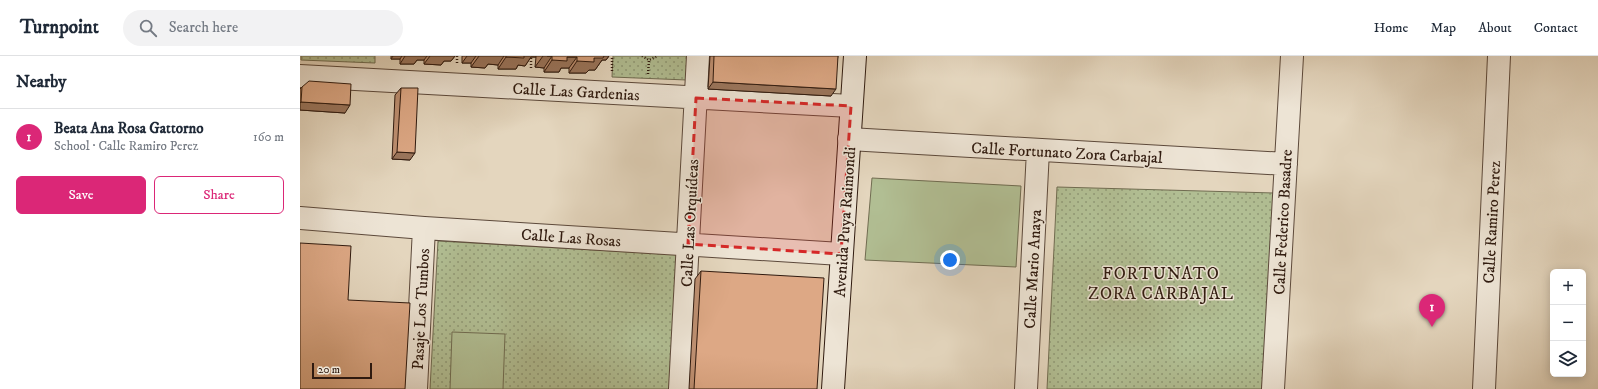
<!DOCTYPE html>
<html lang="en">
<head>
<meta charset="utf-8">
<style>
  body { margin:0; font-family:"IM FELL DW Pica",serif; background:#f2f2f3; color:#1f2937 }
  .controls { position:absolute; right:12px; bottom:12px; display:grid; overflow:hidden; border-radius:6px; box-shadow:0 2px 10px #0003 }
  .controls button { width:36px; height:36px; display:grid; place-items:center; padding:0; border:0; border-bottom:1px solid #e0e1e3; background:#fff; color:#1f2937; font:20px sans-serif }
  .scale { position:absolute; left:12px; bottom:10px; width:60px; box-sizing:border-box; padding-left:4px; border:2px solid #2f1a0f; border-top:0; font-size:11px; line-height:14px; white-space:nowrap; color:#2f1a0f; -webkit-text-stroke:3px #ede4d5; paint-order:stroke }
  .you { position:absolute; left:650px; top:204px; width:14px; height:14px; margin:-10px; border:3px solid #fff; border-radius:50%; background:#1a73e8; box-shadow:0 0 0 6px #1a73e833 }
  .badge { display:grid; place-items:center; width:26px; height:26px; border-radius:50%; background:#db2777; color:#fff; font-size:13px; font-weight:700 }
  .pin { position:absolute; translate:-50% -33px; filter:drop-shadow(0 1px 2px #0008) }
  .pin::after { content:''; position:absolute; top:21px; width:14px; height:12px; background:inherit; clip-path:polygon(0 0,100% 0,50% 100%) }
  .list { margin:0; padding:0; list-style:none }
  h2 { display:flex; justify-content:space-between; align-items:center; height:52px; margin:0; padding:0 16px; font-size:17px }
  h2 small { font-size:13px; font-weight:400; color:#747a83 }
  .list li { display:grid; grid-template-columns:26px 1fr auto; gap:12px; align-items:center; box-sizing:border-box; height:56px; padding:0 16px; border-top:1px solid #e0e1e3 }
  .list b { display:block; font-size:15px; white-space:nowrap }
  .list p { margin:0; font-size:13px; white-space:nowrap; color:#747a83 }
  .list em { font-size:13px; font-style:normal; color:#747a83 }
  .actions { display:flex; gap:8px; padding:12px 16px }
  .actions a { flex:1; padding:9px 0; border:1px solid #db2777; border-radius:6px; text-align:center; font-size:14px; color:#db2777 }
  .actions .main { background:#db2777; color:#fff }
  .icon { flex:none; width:22px; height:22px; fill:none; stroke:currentColor; stroke-width:2; stroke-linecap:round; stroke-linejoin:round }
  .map { position:relative; flex:none; width:1298px; height:333px; overflow:hidden }
  header { display:flex; align-items:center; gap:24px; box-sizing:border-box; height:56px; padding:0 20px; background:#fff; border-bottom:1px solid #e0e1e3 }
  header strong { font-size:19px }
  nav { display:flex; gap:22px; margin-inline-start:auto; font-size:14px }
  .search { width:280px; height:36px; background:#f2f2f3; display:flex; align-items:center; gap:10px; box-sizing:border-box; padding:0 14px; border-radius:22px; color:#747a83; font-size:15px }
  main { display:flex }
  aside { flex:1; background:#fff }
  .map>svg:first-child { display:block }
</style>
</head>
<body>
<header>
<strong>Turnpoint</strong>
<div class="search"><svg class="icon" aria-label="search" viewBox="0 0 24 24"><circle cx="10" cy="10" r="6"/><path d="M15 15l6 6"/></svg>Search here</div>
<nav><a>Home</a><a>Map</a><a>About</a><a>Contact</a></nav>
</header>
<main>
<aside>
<h2>Nearby<small></small></h2>
<ul class="list">
<li><span class="badge">1</span><div><b>Beata Ana Rosa Gattorno</b><p>School · Calle Ramiro Perez</p></div><em>160 m</em></li>
</ul>
<div class="actions"><a class="main">Save</a><a>Share</a></div>
</aside>
<div class="map">
<svg width="1298" height="333" viewBox="0 0 1298 333">
  <defs>
    <pattern id="grass-dots" width="8" height="8" patternUnits="userSpaceOnUse"><rect width="8" height="8" fill="#b1be93"/><path d="M2 2h.1M6 6h.1" fill="none" stroke="#909a76" stroke-width="1.8" stroke-linecap="round"/></pattern>
  </defs>
  <rect width="100%" height="100%" fill="#e4d6be"/>
  <filter id="stains"><feTurbulence type="fractalNoise" baseFrequency=".005" numOctaves="4"/><feColorMatrix values="0 0 0 0 .2 0 0 0 0 .09 0 0 0 0 .02 0 0 0 .5 -.17"/></filter>
  <radialGradient id="worn" r=".72"><stop offset=".6" stop-color="#630" stop-opacity="0"/><stop offset="1" stop-color="#630" stop-opacity=".3"/></radialGradient>
  <path fill="url(#grass-dots)" stroke="#706c51" d="M1 0H75V7L1 4Z
    M313 0H388L387 24 312 21Z
    M757 131 974 137 962 333H747Z
    M138 185 382 199 373 333H130Z"/>
  <path fill="#b1be93" stroke="#706c51" d="M572 122 721 130 716 211 565 204Z
    M152 276 205 278 203 333H150Z"/>
  <g fill="none" stroke-linecap="round" stroke-linejoin="round">
    <defs>
      <path id="street" d="M0 20 551 50
        M549 83 986 108
        M0 162 124 172 541 198
        M116 333 124 172
        M380 333 398 0
        M726 333 738 94
        M973 333 992 0
        M1184 333 1199 0"/>
      <path id="secondary" d="M533 333 555 0"/>
    </defs>
    <use href="#street" stroke="#5c493b" stroke-width="24"/>
    <use href="#secondary" stroke="#2f1a0f" stroke-width="24"/>
    <path stroke="#2f1a0f" stroke-width="2.5" stroke-dasharray="1 2" stroke-linecap="butt" d="M342 0 349 4 358 0
      M157 7V0
      M231 12V1
      M312 15V0
      M348 18 349 4"/>
    <use href="#street" stroke="#ede4d5" stroke-width="22"/>
    <use href="#secondary" stroke="#ede4d5" stroke-width="22"/>
  </g>
  <path fill="#be9072" stroke="#2f1a0f" d="M91 0H155L151 5H144L141 9 124 8V4H117L114 8H100V3H91Z
    M162 0H309L306 4H302L295 14H289L286 17H269V12H261L259 16H244V12L235 11 236 1H231L225 10 218 9 216 13H198V9L188 8 185 12 171 11V7H162Z
    M410 0H538L531 40 408 33Z
    M2 31 45 57 0 54V33Z
    M101 32 110 104 92 103 95 39Z
    M401 215 517 333H389L395 223Z"/>
  <path fill="#9b765d" stroke="#2f1a0f" d="M93 0H102L100 3H91Z
    M105 0H127L124 4H117L114 8H100Z
    M130 0H155L151 5H144L141 9 124 8Z
    M167 0H176L171 7H162Z
    M179 0H204L198 9 188 8 185 12 171 11Z
    M222 0H236V1H231L225 10 218 9 216 13H198L206 1Z
    M243 0H252L244 12 235 11Z
    M299 0H309L306 4H302L295 14H289L286 17H269L277 5 294 2Z
    M267 1H277L269 12H261L259 16H244L252 4Z
    M413 26 536 33 531 40 408 33Z
    M1 46 50 49 45 57 0 54V47Z
    M97 96 115 97 110 104 92 103Z"/>
  <path fill="#dda885" stroke="#2f1a0f" d="M206 0H224V2L206 1Z
    M247 0H304L303 2H294V6L277 5V1H267V5L252 4V0Z
    M414 0H538L536 33 413 26Z
    M9 25 51 28 50 49 1 46 2 31Z
    M101 32H118L115 97 97 96Z
    M0 187 51 190 48 244 110 247 105 333H0Z
    M401 215 524 222 517 333H394Z"/>
  <path fill="#d62828" fill-opacity="0.2" stroke="#d62828" stroke-width="3" stroke-dasharray="8 5" stroke-linejoin="round" d="M396 42 551 50 541 198 388 188Z"/>
  <g text-anchor="middle" stroke-width="3" stroke-linejoin="round" paint-order="stroke">
    <g font-size="16" fill="#2f1a0f" stroke="#ede4d5">
      <text transform="translate(276 35) rotate(3)" y="6">Calle Las Gardenias</text>
      <text transform="translate(767 96) rotate(3)" y="6">Calle Fortunato Zora Carbajal</text>
      <text transform="translate(544 166) rotate(-86)" y="6">Avenida Puya Raimondi</text>
      <text transform="translate(982 166) rotate(-87)" y="6">Calle Federico Basadre</text>
      <text transform="translate(1191 166) rotate(-87)" y="6">Calle Ramiro Perez</text>
      <text transform="translate(389 167) rotate(-87)" y="6">Calle Las Orquídeas</text>
      <text transform="translate(271 181) rotate(4)" y="6">Calle Las Rosas</text>
      <text transform="translate(732 213) rotate(-87)" y="6">Calle Mario Anaya</text>
      <text transform="translate(120 253) rotate(-87)" y="6">Pasaje Los Tumbos</text>
    </g>
    <g font-size="17" letter-spacing="1" fill="#2f1a0f" stroke="#ede4d5">
      <text x="861" y="223">FORTUNATO<tspan x="861" dy="20">ZORA CARBAJAL</tspan></text>
    </g>
  </g>
  <rect width="100%" height="100%" filter="url(#stains)"/>
  <rect width="100%" height="100%" fill="url(#worn)"/>
</svg>
<div class="controls">
<button>+</button>
<button>−</button>
<button><svg class="icon" aria-label="layers" viewBox="0 0 24 24"><path d="M12 4l9 5-9 5-9-5zM3 14l9 5 9-5"/></svg></button>
</div>
<div class="scale">20 m</div>
<div class="you"></div>
<div class="pin badge" style="left:1132px;top:271px">1</div>
</div>
</main>
</body>
</html>
